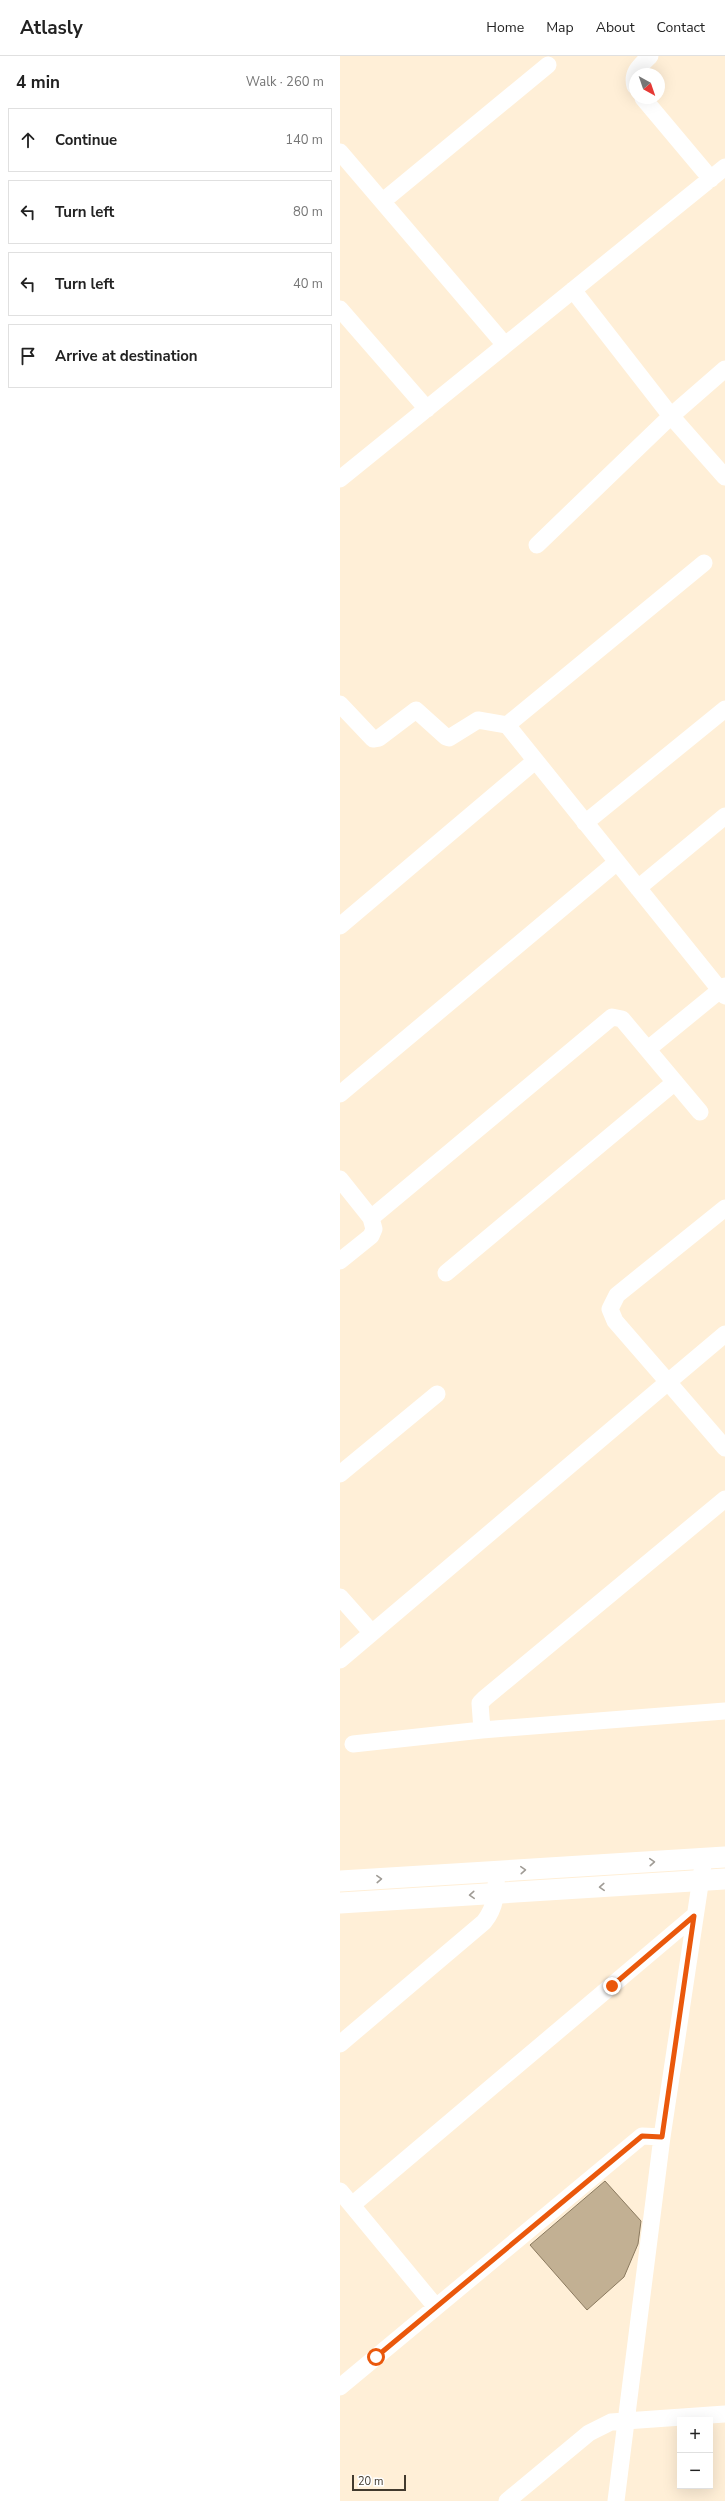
<!DOCTYPE html>
<html lang="en">
<head>
<meta charset="utf-8">
<style>
  body { margin:0; font-family:"Nunito Sans",sans-serif; background:#f6f6f6; color:#222 }
  .controls { position:absolute; right:12px; bottom:12px; display:grid; overflow:hidden; border-radius:0px; box-shadow:0 4px 16px #0002 }
  .controls button { width:36px; height:36px; display:grid; place-items:center; padding:0; border:0; border-bottom:1px solid #e0e0e0; background:#fff; color:#222; font:20px sans-serif }
  .compass { position:absolute; left:289px; top:12px; width:36px; height:36px; border-radius:50%; background:#fff; box-shadow:0 4px 16px #0002; rotate:140deg }
  .scale { position:absolute; left:12px; bottom:10px; width:54px; box-sizing:border-box; padding-left:4px; border:2px solid #423a2e; border-top:0; font-size:11px; line-height:14px; white-space:nowrap; color:#423a2e; -webkit-text-stroke:3px #fff; paint-order:stroke }
  .stop { position:absolute; width:12px; height:12px; margin:-9px; border:3px solid #ea580c; border-radius:50%; background:#fff }
  .stop.end { background:#ea580c; border-color:#fff; box-shadow:0 1px 4px #0008 }
  .list { margin:0; padding:0; list-style:none }
  h2 { display:flex; justify-content:space-between; align-items:center; height:52px; margin:0; padding:0 16px; font-size:17px }
  h2 small { font-size:13px; font-weight:400; color:#767676 }
  .list li { display:grid; grid-template-columns:26px 1fr auto; gap:12px; align-items:center; box-sizing:border-box; height:64px; margin:0 8px 8px; padding:0 8px; border:1px solid #e0e0e0; border-radius:0px }
  .list b { display:block; font-size:15px; white-space:nowrap }
  .list em { font-size:13px; font-style:normal; color:#767676 }
  .icon { flex:none; width:22px; height:22px; fill:none; stroke:currentColor; stroke-width:2; stroke-linecap:round; stroke-linejoin:round }
  .map { position:relative; flex:none; width:385px; height:2445px; overflow:hidden }
  header { display:flex; align-items:center; gap:24px; box-sizing:border-box; height:56px; padding:0 20px; background:#fff; border-bottom:1px solid #e0e0e0 }
  header strong { font-size:19px }
  nav { display:flex; gap:22px; margin-inline-start:auto; font-size:14px }
  main { display:flex }
  aside { flex:1; background:#fff }
  .map>svg:first-child { display:block }
</style>
</head>
<body>
<header>
<strong>Atlasly</strong>
<nav><a>Home</a><a>Map</a><a>About</a><a>Contact</a></nav>
</header>
<main>
<aside>
<h2>4 min<small>Walk · 260 m</small></h2>
<ul class="list">
<li><svg class="icon" aria-label="ahead" viewBox="0 0 24 24"><path d="M12 20V5M6 11l6-6 6 6"/></svg><div><b>Continue</b></div><em>140 m</em></li>
<li><svg class="icon" aria-label="left" viewBox="0 0 24 24"><path d="M17 20v-9H6M10 6l-5 5 5 5"/></svg><div><b>Turn left</b></div><em>80 m</em></li>
<li><svg class="icon" aria-label="left" viewBox="0 0 24 24"><path d="M17 20v-9H6M10 6l-5 5 5 5"/></svg><div><b>Turn left</b></div><em>40 m</em></li>
<li><svg class="icon" aria-label="arrive" viewBox="0 0 24 24"><path d="M6 21V4h12l-3 4 3 4H6"/></svg><div><b>Arrive at destination</b></div></li>
</ul>
</aside>
<div class="map">
<svg width="385" height="2445" viewBox="0 0 385 2445">
  <rect width="100%" height="100%" fill="#ffefd7"/>
  <path fill="#c2b093" stroke="#8b7a5f" d="M265 2125 301 2165 298 2188 284 2221 247 2254 190 2189Z"/>
  <g fill="none" stroke-linecap="round" stroke-linejoin="round">
    <path stroke="#fff" stroke-width="17" d="M295 30C291 16 301 9 310 0
      M303 42 371 123
      M0 96 165 289
      M43 145 208 9
      M233 234 331 360 385 421
      M0 253 87 353
      M0 423 385 111
      M197 489 331 360 385 313
      M364 507 167 669 385 940
      M0 648 33 683 39 682 76 654 106 681 109 682 138 664 167 669
      M245 767 385 653
      M298 832 385 760
      M0 870 195 705
      M308 993 385 930
      M0 1038 277 806
      M0 1123 31 1162 34 1173 31 1180 0 1205
      M385 1152 277 1239 270 1253 275 1265 328 1326 385 1278
      M31 1162 272 961 282 963 360 1056
      M106 1217 335 1026
      M0 1418 97 1338
      M0 1541 32 1577
      M0 1604 328 1326 385 1392
      M142 1674 140 1647 145 1642 385 1443
      M13 1688 142 1674 385 1655
      M0 1988 144 1866C156 1851 157 1835 156 1816
      M0 2135 96 2251
      M12 2149 354 1860
      M0 2331 302 2080 322 2081
      M167 2445 249 2377 271 2366 385 2358
      M276 2445 322 2081 364 1802"/>
    <path stroke="#fff" stroke-width="21" d="M0 1825 385 1801
      M0 1847 385 1823"/>
  </g>
  <defs><path id="oneway-chevron" d="M-2-3.5L2.5 0L-2 3.5" fill="none" stroke-width="1.6" stroke-linecap="round" stroke-linejoin="round"/></defs>
  <g stroke="#a09c96">
    <use href="#oneway-chevron" transform="translate(312 1806) rotate(-4)"/>
    <use href="#oneway-chevron" transform="translate(183 1814) rotate(-4)"/>
    <use href="#oneway-chevron" transform="translate(39 1823) rotate(-3)"/>
    <use href="#oneway-chevron" transform="translate(262 1831) rotate(177)"/>
    <use href="#oneway-chevron" transform="translate(132 1839) rotate(176)"/>
  </g>
  <g fill="none" stroke-linecap="round" stroke-linejoin="round">
    <path stroke="#ea580c" stroke-width="5" d="M36 2301 302 2080 322 2081 354 1860 272 1930"/>
  </g>
</svg>
<div class="controls">
<button>+</button>
<button>−</button>
</div>
<svg class="compass" viewBox="-18 -18 36 36"><path d="M0-13l5 13h-10z" fill="#e53935"/><path d="M0 13l5-13h-10z" fill="#767676"/></svg>
<div class="scale">20 m</div>
<div class="stop" style="left:36px;top:2301px"></div>
<div class="stop end" style="left:272px;top:1930px"></div>
</div>
</main>
</body>
</html>
